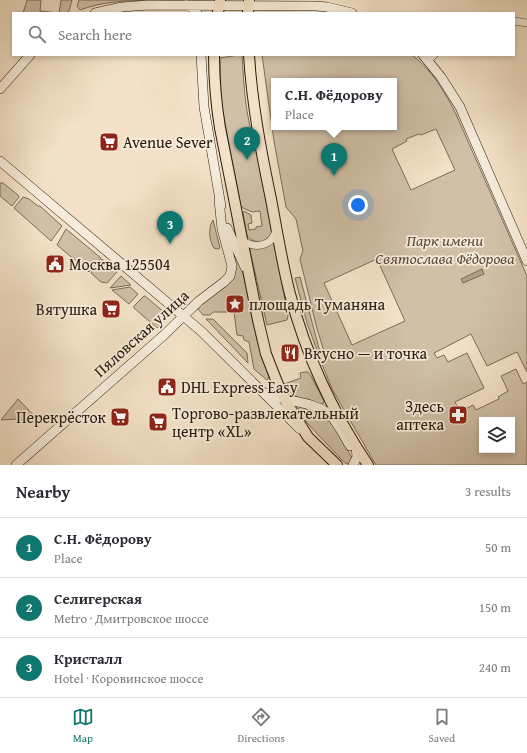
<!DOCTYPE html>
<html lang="en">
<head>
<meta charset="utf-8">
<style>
  body { margin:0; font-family:"Gentium Book Plus",serif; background:#f7f7f7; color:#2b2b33 }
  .controls { position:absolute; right:12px; bottom:12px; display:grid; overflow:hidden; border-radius:0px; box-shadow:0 2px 6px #0003 }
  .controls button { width:36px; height:36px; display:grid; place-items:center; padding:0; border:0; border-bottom:1px solid #e1e1e2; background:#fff; color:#2b2b33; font:20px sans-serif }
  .you { position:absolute; left:358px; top:205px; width:14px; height:14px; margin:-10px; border:3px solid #fff; border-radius:50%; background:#1a73e8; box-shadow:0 0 0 6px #1a73e833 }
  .badge { display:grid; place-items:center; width:26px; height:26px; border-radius:50%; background:#0f766e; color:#fff; font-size:13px; font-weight:700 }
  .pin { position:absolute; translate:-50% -33px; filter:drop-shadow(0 1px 2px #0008) }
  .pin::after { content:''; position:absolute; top:21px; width:14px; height:12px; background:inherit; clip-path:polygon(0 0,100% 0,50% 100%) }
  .popup { position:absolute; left:271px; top:78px; width:126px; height:52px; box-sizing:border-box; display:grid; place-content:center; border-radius:0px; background:#fff; filter:drop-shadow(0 1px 3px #0005); font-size:13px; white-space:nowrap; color:#7c7c81 }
  .popup b { font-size:15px; color:#2b2b33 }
  .popup::after { content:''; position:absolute; left:50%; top:100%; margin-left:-8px; border:8px solid transparent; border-top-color:#fff }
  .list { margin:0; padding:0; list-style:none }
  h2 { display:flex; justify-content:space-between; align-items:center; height:52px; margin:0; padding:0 16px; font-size:17px }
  h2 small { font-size:13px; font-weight:400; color:#7c7c81 }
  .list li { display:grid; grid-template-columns:26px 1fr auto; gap:12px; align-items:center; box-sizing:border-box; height:60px; padding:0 16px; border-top:1px solid #e1e1e2 }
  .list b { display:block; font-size:15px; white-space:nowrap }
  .list p { margin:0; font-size:13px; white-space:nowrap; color:#7c7c81 }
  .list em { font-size:13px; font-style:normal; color:#7c7c81 }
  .icon { flex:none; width:22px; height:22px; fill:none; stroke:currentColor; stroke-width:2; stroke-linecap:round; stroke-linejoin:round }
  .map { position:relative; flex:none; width:527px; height:465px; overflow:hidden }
  .search { position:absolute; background:#fff; box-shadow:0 2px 6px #0003; left:12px; right:12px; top:12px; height:44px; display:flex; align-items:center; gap:10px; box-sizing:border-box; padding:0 14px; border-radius:0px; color:#7c7c81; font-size:15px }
  .sheet { height:232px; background:#fff }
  nav { display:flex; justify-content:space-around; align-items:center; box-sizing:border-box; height:56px; border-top:1px solid #e1e1e2; background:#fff; font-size:11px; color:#7c7c81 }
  nav a { display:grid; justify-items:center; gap:2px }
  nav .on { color:#0f766e }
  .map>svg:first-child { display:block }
</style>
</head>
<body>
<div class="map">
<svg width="527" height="465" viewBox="0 0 527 465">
  <rect width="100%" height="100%" fill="#f3e2c7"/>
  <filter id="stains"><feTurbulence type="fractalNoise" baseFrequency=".005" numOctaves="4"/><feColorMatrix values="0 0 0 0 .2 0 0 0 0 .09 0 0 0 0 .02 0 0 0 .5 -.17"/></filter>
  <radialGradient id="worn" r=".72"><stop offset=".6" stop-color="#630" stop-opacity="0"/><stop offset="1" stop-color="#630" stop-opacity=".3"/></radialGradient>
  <path fill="#d0c0a7" stroke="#7c6c59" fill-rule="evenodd" d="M27 0H41L40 11 59 13 61 0H72L69 11 66 13H23Z
    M79 0H145C123 1 101 2 80 10L77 6Z
    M239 55H242C244 84 245 116 255 143L272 231C268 243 255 245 247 236L243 213 244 211 251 215 252 223 248 224 249 230 256 229V227L262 226 260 211 252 212 241 207 221 102 220 58Z
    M262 55H412C432 70 445 92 456 114L527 276V372L517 352 487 366 471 334 434 353 437 358 444 355 448 362 467 353 484 388 455 402 460 412 473 405 476 410 499 399 498 397 508 391 501 376 516 369 523 384 527 382V465H376L332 389 318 354 324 351 317 329 300 259 303 251 296 219 286 207 274 141ZM274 81H394V127H274ZM436 129 455 170 411 190 392 149 407 141 406 139 419 134 421 135ZM377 259 405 321 352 345 324 283ZM482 420H512V450H482Z
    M0 183H3L18 195 19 197 12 206 0 196Z
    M23 197 29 199 38 206H40L62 226 51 241 14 208Z
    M213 220 220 248 218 249 214 248C209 241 208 227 213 220Z
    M66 229 101 258 89 272 57 245Z
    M274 241 288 316 287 320 267 325 249 246Z
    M232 250 243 273 258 344 269 377 267 380 254 369 249 342 244 340 243 336 237 335 234 312H213L210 315H203L198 309V307L227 284Z
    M102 259 117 272 107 283 101 282 91 273Z
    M121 276 131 285 110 288Z
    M300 277 320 352 318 353 307 323 295 278Z
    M130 287 138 294 129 304 112 290Z
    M144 296H145L165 313 166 316 164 321 157 328 134 308V306Z
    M206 319H213L247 353 248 363Z
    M305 372H308L311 376 324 401 323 404H320C305 400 291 398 284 384L301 378 300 373Z
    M18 399 39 421 17 419 1 420Z
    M301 407 316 410 330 420 352 458 350 463 347 464 344 462 308 424 298 409Z"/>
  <path fill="#ae9e87" stroke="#786955" d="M482 269 484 274 463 283 461 279Z"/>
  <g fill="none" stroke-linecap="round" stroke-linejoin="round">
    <defs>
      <path id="street" d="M514 21 527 23
        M428 60 434 55
        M240 239C253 249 272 248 276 230"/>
      <path id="secondary" d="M186 5 193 8 197 13
        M95 13 122 7 148 5 316 6 327 7 352 13
        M201 55 204 107 221 206
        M423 55 441 77 460 107 527 261
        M0 89 30 55
        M0 161 201 331 300 429
        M227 228 245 267
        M266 393C284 402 315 401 330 415 338 423 344 436 350 446
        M16 465 164 335 199 301 224 282 230 276 232 266 222 229 219 200
        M353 465 357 457 356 446"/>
      <path id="primary" d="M218 13 220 0
        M248 13 249 0
        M214 55C214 80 216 103 220 128L258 320 266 354 277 382 285 400 308 437 337 465
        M249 55C252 104 261 151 271 199 277 231 282 263 290 294 306 355 333 413 368 465"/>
    </defs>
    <use href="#street" stroke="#5b4b3a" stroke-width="8"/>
    <use href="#secondary" stroke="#28190b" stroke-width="10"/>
    <use href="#primary" stroke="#28190b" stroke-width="12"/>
    <use href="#street" stroke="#f7ecdb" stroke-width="7"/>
    <use href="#secondary" stroke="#f7ecdb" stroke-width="9"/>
    <use href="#primary" stroke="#f3e2c7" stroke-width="10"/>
  </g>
  <defs>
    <symbol id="supermarket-square" viewBox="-11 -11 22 22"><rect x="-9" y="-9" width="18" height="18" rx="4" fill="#8f2418" stroke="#f7ecdb"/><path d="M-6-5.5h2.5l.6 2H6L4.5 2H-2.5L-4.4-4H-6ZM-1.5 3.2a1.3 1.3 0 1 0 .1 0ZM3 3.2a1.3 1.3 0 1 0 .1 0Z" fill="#fff"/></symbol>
    <symbol id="civic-square" viewBox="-11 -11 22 22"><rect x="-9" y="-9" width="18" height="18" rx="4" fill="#8f2418" stroke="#f7ecdb"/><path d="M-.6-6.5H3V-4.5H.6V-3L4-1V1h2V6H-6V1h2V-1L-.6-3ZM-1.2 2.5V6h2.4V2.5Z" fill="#fff"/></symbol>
    <symbol id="sight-square" viewBox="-11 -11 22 22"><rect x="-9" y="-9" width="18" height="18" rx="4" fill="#8f2418" stroke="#f7ecdb"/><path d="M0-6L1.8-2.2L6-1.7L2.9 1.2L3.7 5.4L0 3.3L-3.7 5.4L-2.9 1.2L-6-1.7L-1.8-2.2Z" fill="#fff"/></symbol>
    <symbol id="restaurant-square" viewBox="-11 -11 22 22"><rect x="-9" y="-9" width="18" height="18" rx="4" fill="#8f2418" stroke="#f7ecdb"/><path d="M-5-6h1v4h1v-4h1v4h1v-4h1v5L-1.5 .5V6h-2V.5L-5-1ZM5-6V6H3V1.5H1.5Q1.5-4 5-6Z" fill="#fff"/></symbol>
    <symbol id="pharmacy-square" viewBox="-11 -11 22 22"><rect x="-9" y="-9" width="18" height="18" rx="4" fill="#8f2418" stroke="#f7ecdb"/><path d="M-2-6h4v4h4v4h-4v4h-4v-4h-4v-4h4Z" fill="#fff"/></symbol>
  </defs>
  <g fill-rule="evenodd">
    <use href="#supermarket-square" x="98" y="131" width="22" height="22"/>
    <use href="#civic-square" x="44" y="253" width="22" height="22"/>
    <use href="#sight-square" x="224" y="293" width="22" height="22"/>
    <use href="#supermarket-square" x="100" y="298" width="22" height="22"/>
    <use href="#restaurant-square" x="279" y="342" width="22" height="22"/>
    <use href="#civic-square" x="156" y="376" width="22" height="22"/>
    <use href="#pharmacy-square" x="447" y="404" width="22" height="22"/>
    <use href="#supermarket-square" x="109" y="406" width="22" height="22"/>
    <use href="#supermarket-square" x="147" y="411" width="22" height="22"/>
  </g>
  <g text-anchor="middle" stroke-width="3.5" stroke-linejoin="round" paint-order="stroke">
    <g font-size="16" fill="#28190b" stroke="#f7ecdb" text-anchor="start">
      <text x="123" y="148">Avenue Sever</text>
      <text x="69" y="270">Москва 125504</text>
      <text x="249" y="310">площадь Туманяна</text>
      <text x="97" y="315" text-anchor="end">Вятушка</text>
      <text x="304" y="359">Вкусно — и точка</text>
      <text x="181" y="393">DHL Express Easy</text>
      <text x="444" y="412" text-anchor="end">Здесь<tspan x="444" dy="18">аптека</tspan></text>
      <text x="172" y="419">Торгово-развлекательный<tspan x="172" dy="18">центр «XL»</tspan></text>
      <text x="106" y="423" text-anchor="end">Перекрёсток</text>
    </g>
    <g font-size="16" font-style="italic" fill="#5a4b3a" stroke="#f7ecdb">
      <text x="445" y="246">Парк имени<tspan x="445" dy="18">Святослава Фёдорова</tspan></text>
    </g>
    <g font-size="16" fill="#28190b" stroke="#f7ecdb">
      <text transform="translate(141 333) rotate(-42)" y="6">Пяловская улица</text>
    </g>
  </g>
  <rect width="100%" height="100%" filter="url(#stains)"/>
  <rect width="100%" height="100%" fill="url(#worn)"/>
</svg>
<div class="controls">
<button><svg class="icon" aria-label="layers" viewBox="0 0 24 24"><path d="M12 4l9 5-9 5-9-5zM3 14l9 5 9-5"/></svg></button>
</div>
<div class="you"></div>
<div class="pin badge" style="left:334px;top:176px">1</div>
<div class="popup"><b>С.Н. Фёдорову</b>Place</div>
<div class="pin badge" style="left:247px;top:160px">2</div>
<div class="pin badge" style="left:170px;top:244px">3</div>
<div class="search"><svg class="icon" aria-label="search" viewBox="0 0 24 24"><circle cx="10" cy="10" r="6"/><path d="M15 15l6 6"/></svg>Search here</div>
</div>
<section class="sheet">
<h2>Nearby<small>3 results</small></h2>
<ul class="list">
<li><span class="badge">1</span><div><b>С.Н. Фёдорову</b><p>Place</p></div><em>50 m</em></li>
<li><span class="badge">2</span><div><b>Селигерская</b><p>Metro · Дмитровское шоссе</p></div><em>150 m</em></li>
<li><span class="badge">3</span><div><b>Кристалл</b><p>Hotel · Коровинское шоссе</p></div><em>240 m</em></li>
</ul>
</section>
<nav>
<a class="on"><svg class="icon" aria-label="map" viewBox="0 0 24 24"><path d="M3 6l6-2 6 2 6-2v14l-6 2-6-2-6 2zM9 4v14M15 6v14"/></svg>Map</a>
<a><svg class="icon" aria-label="directions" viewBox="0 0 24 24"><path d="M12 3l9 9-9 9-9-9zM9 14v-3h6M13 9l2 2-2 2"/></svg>Directions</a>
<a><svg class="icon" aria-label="saved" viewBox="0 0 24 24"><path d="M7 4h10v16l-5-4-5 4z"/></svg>Saved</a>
</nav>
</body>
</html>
